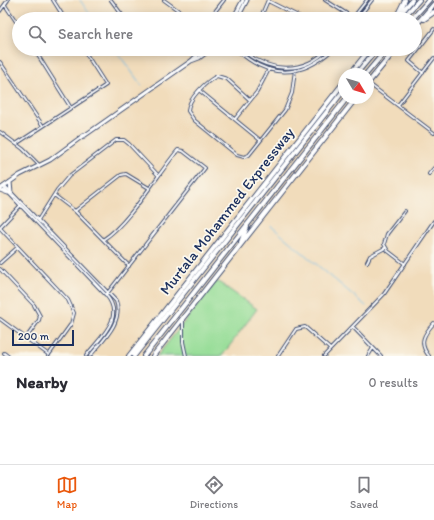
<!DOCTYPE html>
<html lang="en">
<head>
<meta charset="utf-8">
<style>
  body { margin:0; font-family:Itim,sans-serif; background:#f2f2f3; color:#2b2b33 }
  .compass { position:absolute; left:338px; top:68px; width:36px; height:36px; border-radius:50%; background:#fff; box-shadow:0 2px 10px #0003; rotate:128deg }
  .scale { position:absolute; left:12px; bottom:10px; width:62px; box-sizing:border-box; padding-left:4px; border:2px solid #1b2f5e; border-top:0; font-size:11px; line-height:14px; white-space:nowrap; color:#1b2f5e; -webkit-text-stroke:3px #fbf7ec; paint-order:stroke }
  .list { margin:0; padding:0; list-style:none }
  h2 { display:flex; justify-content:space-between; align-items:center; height:52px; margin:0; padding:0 16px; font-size:17px }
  h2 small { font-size:13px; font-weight:400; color:#7c7c81 }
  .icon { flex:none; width:22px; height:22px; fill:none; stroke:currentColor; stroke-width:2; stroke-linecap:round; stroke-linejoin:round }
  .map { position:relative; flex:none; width:434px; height:356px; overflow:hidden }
  .search { position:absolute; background:#fff; box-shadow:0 2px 10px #0003; left:12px; right:12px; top:12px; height:44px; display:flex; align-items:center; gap:10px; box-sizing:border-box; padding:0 14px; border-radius:22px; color:#7c7c81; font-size:15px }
  .sheet { height:108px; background:#fff }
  nav { display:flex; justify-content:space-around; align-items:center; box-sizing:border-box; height:56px; border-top:1px solid #e1e1e2; background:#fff; font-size:11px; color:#7c7c81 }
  nav a { display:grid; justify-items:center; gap:2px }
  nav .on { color:#ea580c }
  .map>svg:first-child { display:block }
</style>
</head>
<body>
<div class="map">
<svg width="434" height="356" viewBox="0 0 434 356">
  <rect width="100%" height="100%" fill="#fbf7ec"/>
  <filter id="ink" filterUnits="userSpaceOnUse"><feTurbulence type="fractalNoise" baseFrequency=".025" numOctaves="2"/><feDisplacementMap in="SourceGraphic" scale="8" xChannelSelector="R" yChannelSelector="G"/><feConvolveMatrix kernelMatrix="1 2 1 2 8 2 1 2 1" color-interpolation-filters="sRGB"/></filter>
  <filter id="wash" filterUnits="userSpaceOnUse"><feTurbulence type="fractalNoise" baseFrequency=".012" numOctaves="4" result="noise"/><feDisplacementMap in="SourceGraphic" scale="16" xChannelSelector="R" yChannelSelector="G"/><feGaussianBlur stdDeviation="0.9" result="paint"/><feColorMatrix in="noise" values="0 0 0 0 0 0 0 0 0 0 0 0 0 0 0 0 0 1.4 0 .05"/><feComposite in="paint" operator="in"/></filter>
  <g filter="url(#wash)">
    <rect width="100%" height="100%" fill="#f1dcbb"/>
    <path fill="#96dd97" stroke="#58867a" d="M217 281 257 309 222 356H157Z"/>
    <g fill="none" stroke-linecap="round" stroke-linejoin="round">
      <path stroke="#6bbce7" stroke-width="1" d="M80 0 93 19
        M115 49 142 86
        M271 226 366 306"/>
    </g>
  </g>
  <g filter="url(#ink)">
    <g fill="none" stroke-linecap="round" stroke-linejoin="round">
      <defs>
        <path id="street" d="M53 0 65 19
          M111 0 125 19
          M164 0 190 19
          M325 0 355 19
          M268 1 304 19
          M5 5 19 26
          M0 11 8 0
          M209 19 224 0
          M260 19 268 0
          M352 19 367 0
          M357 19 372 0
          M34 49 71 108
          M147 49H151
          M236 49C268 79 301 79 333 49
          M241 49C267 72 302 76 328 49
          M286 49 291 51 295 49
          M0 62 43 126
          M423 73 409 61 434 29
          M368 83 434 133
          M200 91 260 140
          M250 100 227 79 217 76C207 81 188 98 188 111L194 120 237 155 244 157 249 155 285 110 292 93 295 70
          M398 105 434 58
          M235 119 257 92 269 69
          M0 132 23 149 39 165
          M16 144 106 85 83 49
          M429 174 434 168
          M5 186 116 301C124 322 102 341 90 356
          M3 187 106 295C126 318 100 337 86 356
          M54 195 75 211 129 266
          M75 211 121 175 126 174 149 188
          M405 211 387 234 384 244 388 251 405 264
          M38 220 57 190 69 176 116 140H124L129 144 158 175
          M0 227 20 206
          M0 228 68 300 74 313 71 324 48 356
          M104 239C128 224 158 174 178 150L183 151 205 168 106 295
          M367 262 370 256 385 248
          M0 263 18 247
          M0 269 34 305 40 316 39 320 26 338
          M0 319 49 355
          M183 320V342L186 356
          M353 327 381 356
          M4 353 8 356
          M278 356 296 329 305 327 330 349
          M324 356 384 294 434 221
          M368 356 373 348
          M429 356C418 343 424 334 434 323"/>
        <path id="secondary" d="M233 19 243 0
          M237 19 247 0
          M191 61 199 58 211 49
          M84 136 191 61 204 49
          M10 182 11 193
          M0 189 20 175 50 160 84 135
          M0 190 8 193"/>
        <path id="highway" d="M399 12 405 0
          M396 19 412 0
          M402 19 419 0
          M412 19 429 0
          M424 19 434 12
          M415 26 434 4
          M350 74 370 49
          M356 74 377 49
          M366 74 387 49
          M368 83 396 49
          M241 242 247 227
          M129 356 344 82
          M134 356 344 90
          M144 356 347 98
          M153 356 356 98"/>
      </defs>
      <use href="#street" stroke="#3b496c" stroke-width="4"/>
      <use href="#secondary" stroke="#3b496c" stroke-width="5"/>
      <use href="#highway" stroke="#3b496c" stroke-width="6"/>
      <use href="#street" stroke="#fff" stroke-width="2"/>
      <use href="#secondary" stroke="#fff" stroke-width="3"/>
      <use href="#highway" stroke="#fff" stroke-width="4"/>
    </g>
  </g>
  <g text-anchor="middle" stroke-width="3.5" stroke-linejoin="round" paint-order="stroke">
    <g font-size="15" fill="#1b2f5e" stroke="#fbf7ec">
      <text transform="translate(227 211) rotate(-52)" y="5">Murtala Mohammed Expressway</text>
    </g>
  </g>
</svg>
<svg class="compass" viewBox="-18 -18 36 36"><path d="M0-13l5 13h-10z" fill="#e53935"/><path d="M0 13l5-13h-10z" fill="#7c7c81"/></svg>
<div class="scale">200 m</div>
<div class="search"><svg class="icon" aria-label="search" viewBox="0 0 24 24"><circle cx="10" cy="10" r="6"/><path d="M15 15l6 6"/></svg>Search here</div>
</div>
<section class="sheet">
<h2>Nearby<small>0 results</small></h2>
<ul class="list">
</ul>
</section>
<nav>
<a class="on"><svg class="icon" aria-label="map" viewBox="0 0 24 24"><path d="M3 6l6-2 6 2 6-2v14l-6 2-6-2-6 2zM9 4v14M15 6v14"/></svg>Map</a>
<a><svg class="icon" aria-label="directions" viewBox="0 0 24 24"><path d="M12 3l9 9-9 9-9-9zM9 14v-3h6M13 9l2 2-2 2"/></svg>Directions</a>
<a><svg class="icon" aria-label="saved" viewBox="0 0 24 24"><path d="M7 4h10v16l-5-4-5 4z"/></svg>Saved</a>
</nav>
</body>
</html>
